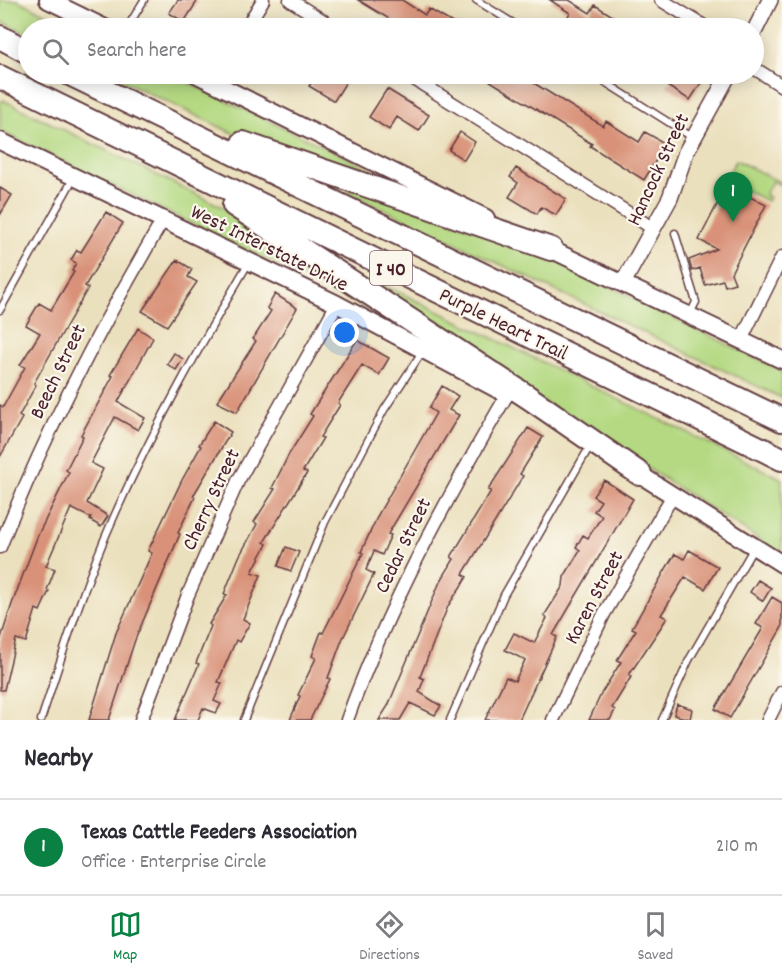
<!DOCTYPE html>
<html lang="en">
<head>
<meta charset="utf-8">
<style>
  body { margin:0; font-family:Dekko,sans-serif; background:#f7f7f7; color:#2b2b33 }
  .you { position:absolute; left:345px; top:333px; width:21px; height:21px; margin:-15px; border:4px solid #fff; border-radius:50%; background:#1a73e8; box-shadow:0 0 0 9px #1a73e833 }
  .badge { display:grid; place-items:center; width:39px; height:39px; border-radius:50%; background:#0b8043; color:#fff; font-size:20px; font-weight:700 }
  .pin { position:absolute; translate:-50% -50px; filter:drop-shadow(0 2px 3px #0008) }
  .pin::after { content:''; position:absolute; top:32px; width:21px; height:18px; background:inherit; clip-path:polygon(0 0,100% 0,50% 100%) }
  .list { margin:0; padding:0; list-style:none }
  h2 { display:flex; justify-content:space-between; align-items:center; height:78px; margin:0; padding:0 24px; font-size:26px }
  h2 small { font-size:20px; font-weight:400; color:#7c7c81 }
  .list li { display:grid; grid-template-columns:39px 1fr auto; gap:18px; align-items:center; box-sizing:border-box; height:96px; padding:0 24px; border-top:2px solid #e1e1e2 }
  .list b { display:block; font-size:22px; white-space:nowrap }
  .list p { margin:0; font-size:20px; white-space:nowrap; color:#7c7c81 }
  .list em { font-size:20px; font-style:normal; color:#7c7c81 }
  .icon { flex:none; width:33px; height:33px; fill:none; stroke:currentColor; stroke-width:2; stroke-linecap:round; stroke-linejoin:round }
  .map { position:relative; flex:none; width:782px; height:720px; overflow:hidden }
  .search { position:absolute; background:#fff; box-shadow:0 3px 15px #0003; left:18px; right:18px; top:18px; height:66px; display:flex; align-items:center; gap:15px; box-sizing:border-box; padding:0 21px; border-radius:33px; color:#7c7c81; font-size:22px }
  .sheet { height:174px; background:#fff }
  nav { display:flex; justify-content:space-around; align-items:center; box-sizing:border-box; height:84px; border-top:2px solid #e1e1e2; background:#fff; font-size:16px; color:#7c7c81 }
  nav a { display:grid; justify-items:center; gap:3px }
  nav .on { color:#0b8043 }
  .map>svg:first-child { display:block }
</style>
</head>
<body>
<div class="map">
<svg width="782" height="720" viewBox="0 0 782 720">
  <rect width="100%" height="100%" fill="#fbf7ec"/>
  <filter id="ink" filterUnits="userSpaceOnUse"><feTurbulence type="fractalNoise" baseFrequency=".0167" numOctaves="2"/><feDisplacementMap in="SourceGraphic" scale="12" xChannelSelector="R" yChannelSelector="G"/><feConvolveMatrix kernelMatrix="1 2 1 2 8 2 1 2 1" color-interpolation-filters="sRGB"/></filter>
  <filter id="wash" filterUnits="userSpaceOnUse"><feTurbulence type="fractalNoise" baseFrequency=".008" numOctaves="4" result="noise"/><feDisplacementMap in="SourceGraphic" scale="24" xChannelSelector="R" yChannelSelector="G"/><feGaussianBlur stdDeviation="1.35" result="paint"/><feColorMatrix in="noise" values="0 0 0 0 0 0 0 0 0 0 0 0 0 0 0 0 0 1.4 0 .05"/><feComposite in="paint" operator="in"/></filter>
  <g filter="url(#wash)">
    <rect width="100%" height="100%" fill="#ebe0bd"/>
    <path fill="#b4d982" stroke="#7f7c56" stroke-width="1.5" d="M0 0H17L76 28H28V34L0 21Z
      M109 74H170L425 195 245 139Z
      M3 100 247 219 405 327 0 131V104Z
      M736 160 782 183 781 185 772 181 765 195 769 197 767 201 727 181 724 182Z
      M352 187 537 251 782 371V398L348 192Z
      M372 279 782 479V554L544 402 368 284Z"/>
    <g id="blocks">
      <path fill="#d99279" d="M178 0H198L184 22 169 13Z
        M358 0H402L425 15 429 9 461 28H404Z
        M550 0H569L590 13 595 5 632 28H576L565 21 570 13Z
        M317 74H333L346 82 334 101 309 86Z
        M479 74H526L524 77 603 126 606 121 639 142 645 132 666 144 644 180 590 146 592 144Z
        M676 74H707L690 100 667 86Z
        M387 89 429 115 419 131 397 117 389 130 369 117Z
        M460 132 475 142 464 160 449 150Z
        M516 168 566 199 556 215 541 207 537 214 509 197 518 183 510 177Z
        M727 185 766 205 731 273 735 283 725 286 723 280 705 285 700 268 692 271 689 260 717 249 699 240Z
        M0 188 12 195 0 215Z
        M106 212 123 223 85 286 88 288 34 383 36 385 19 416 22 418 0 457V405L3 407 25 367 20 365 40 333 26 325 39 303 51 310 74 272 72 271 76 263 71 260 77 250 81 252Z
        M177 260 192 269 188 277 197 282 167 326 142 311Z
        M275 294 297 308 237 412 217 402 256 341 253 339 271 311 267 308Z
        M138 328 153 338 118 402 145 418 138 430 115 417 91 463 103 469 87 503 108 516 101 527 90 520 91 518 71 508 46 566 55 569 47 590 49 591 40 611 36 609 26 642 16 639 4 690H0V641L12 604 38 535 69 472 66 470 83 436 81 435 113 376 110 375Z
        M357 340 389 358 379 375 362 365 338 403 340 405 320 437 323 438 303 471 307 473 264 542 267 544 252 572 261 575 243 619 250 623 239 642 236 640 218 682 222 683 214 701 221 704 216 713 203 708 198 720H175L199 664 196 663 211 626 209 624 227 595 224 594 239 557 257 524 254 522 275 489 272 488 289 454 313 416 310 414Z
        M174 353 183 359 176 370 167 364Z
        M442 386 458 396 449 410 459 415 388 534 391 535 382 555 374 551 366 570 374 574 342 640 328 678 330 679 310 720H290L300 696 298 695 316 658 312 656 321 632 323 633 363 553 361 552 379 513 436 413 429 408Z
        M214 421 231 432 193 496 195 497 178 533 180 534 135 640 109 720H89L116 633 152 553 148 551 182 480 201 446 199 445Z
        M528 428 543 437 520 474 523 476 463 574 467 577 448 606 420 677 424 679 419 692 441 706 435 715 410 703 400 720H379L388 706 439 584 454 559 451 557 491 491 488 490Z
        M604 480 633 499 553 635 557 637 519 720H485L506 677 515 681 525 660 505 650 514 633 534 643 547 618 544 616 563 586 564 577 580 550 576 547 583 535 588 538 602 516 594 511 601 501 593 496Z
        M286 547 299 552 291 571 278 566Z
        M689 550 718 567 705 589 685 577 661 615 667 618 629 675 631 677 612 708 615 710 610 720H589L602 692 621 662 617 660 636 630 632 628 667 567 675 554 684 559Z
        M758 580 771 588 763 601 750 592Z
        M772 597 782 603V627L730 718 715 709 763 628 756 624Z
        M677 704 692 709 690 719 674 715Z"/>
    </g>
  </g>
  <g filter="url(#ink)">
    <use href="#blocks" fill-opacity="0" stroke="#623c41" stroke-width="1.5"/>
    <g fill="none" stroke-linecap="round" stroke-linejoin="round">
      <defs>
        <path id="service" d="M476 0 521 28
          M127 28 144 0
          M592 74 692 137
          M675 233 696 302 690 314
          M0 310 73 179
          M41 720C63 653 84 584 113 519 152 430 200 346 249 262
          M244 720 325 522 384 410 422 352
          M450 720 504 595 590 446
          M662 720 689 660 753 549"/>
        <path id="minor" d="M290 0 335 28
          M661 0 707 28
          M246 28 263 0
          M754 68 782 86
          M406 74 654 229
          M741 340 782 257
          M0 547C45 432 101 325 163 220
          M141 720 188 595 238 481 337 304
          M347 720C388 605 446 500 507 395
          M553 720 604 614 673 495
          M768 720 782 692"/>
        <path id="tertiary" d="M754 32 770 0
          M623 283 670 198 686 152 729 74"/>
        <path id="secondary" d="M48 0 105 28
          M196 74 486 218
          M0 141 337 304 506 394
          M542 245 782 360
          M631 469 782 564"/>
        <path id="motorway" d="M0 37 28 52
          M70 74 782 420
          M0 77 782 459
          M243 143 551 249
          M234 205 528 397 640 474"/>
      </defs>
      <use href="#service" stroke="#623c41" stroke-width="9"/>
      <use href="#minor" stroke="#623c41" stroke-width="15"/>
      <use href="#tertiary" stroke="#623c41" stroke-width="18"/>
      <use href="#secondary" stroke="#623c41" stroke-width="20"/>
      <use href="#motorway" stroke="#623c41" stroke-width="26"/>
      <use href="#service" stroke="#fff" stroke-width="6"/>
      <use href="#minor" stroke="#fff" stroke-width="12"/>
      <use href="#tertiary" stroke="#fff" stroke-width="15"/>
      <use href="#secondary" stroke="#fff" stroke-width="16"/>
      <use href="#motorway" stroke="#fff" stroke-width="22"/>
    </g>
  </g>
  <g text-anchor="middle" stroke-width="4.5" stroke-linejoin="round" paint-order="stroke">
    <rect fill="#fbf7ec" stroke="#7f6065" stroke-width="1.5" x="370" y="251" width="42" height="34" rx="4.5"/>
    <g font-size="20" font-weight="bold" fill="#4a1f2b">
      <text x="391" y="275">I 40</text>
    </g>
    <g font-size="21" fill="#4a1f2b" stroke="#fbf7ec">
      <text transform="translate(657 169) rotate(-65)" y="7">Hancock Street</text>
      <text transform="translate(270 247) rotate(26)" y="7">West Interstate Drive</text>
      <text transform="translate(504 323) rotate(26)" y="7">Purple Heart Trail</text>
      <text transform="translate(57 371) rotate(-64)" y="7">Beech Street</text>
      <text transform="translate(210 499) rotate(-65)" y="7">Cherry Street</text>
      <text transform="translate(402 545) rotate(-64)" y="7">Cedar Street</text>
      <text transform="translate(593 597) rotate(-62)" y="7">Karen Street</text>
    </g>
  </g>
</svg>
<div class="you"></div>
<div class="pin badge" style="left:733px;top:222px">1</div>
<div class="search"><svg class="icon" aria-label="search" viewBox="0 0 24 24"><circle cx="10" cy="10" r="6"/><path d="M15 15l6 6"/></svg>Search here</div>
</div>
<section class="sheet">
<h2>Nearby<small></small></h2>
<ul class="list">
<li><span class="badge">1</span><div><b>Texas Cattle Feeders Association</b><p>Office · Enterprise Circle</p></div><em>210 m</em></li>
</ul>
</section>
<nav>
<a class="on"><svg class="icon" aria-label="map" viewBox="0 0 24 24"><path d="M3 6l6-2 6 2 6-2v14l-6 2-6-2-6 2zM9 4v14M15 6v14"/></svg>Map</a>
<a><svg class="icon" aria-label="directions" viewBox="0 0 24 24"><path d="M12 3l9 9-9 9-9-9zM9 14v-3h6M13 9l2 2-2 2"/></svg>Directions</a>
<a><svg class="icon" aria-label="saved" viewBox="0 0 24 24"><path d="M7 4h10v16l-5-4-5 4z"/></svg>Saved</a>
</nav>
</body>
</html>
